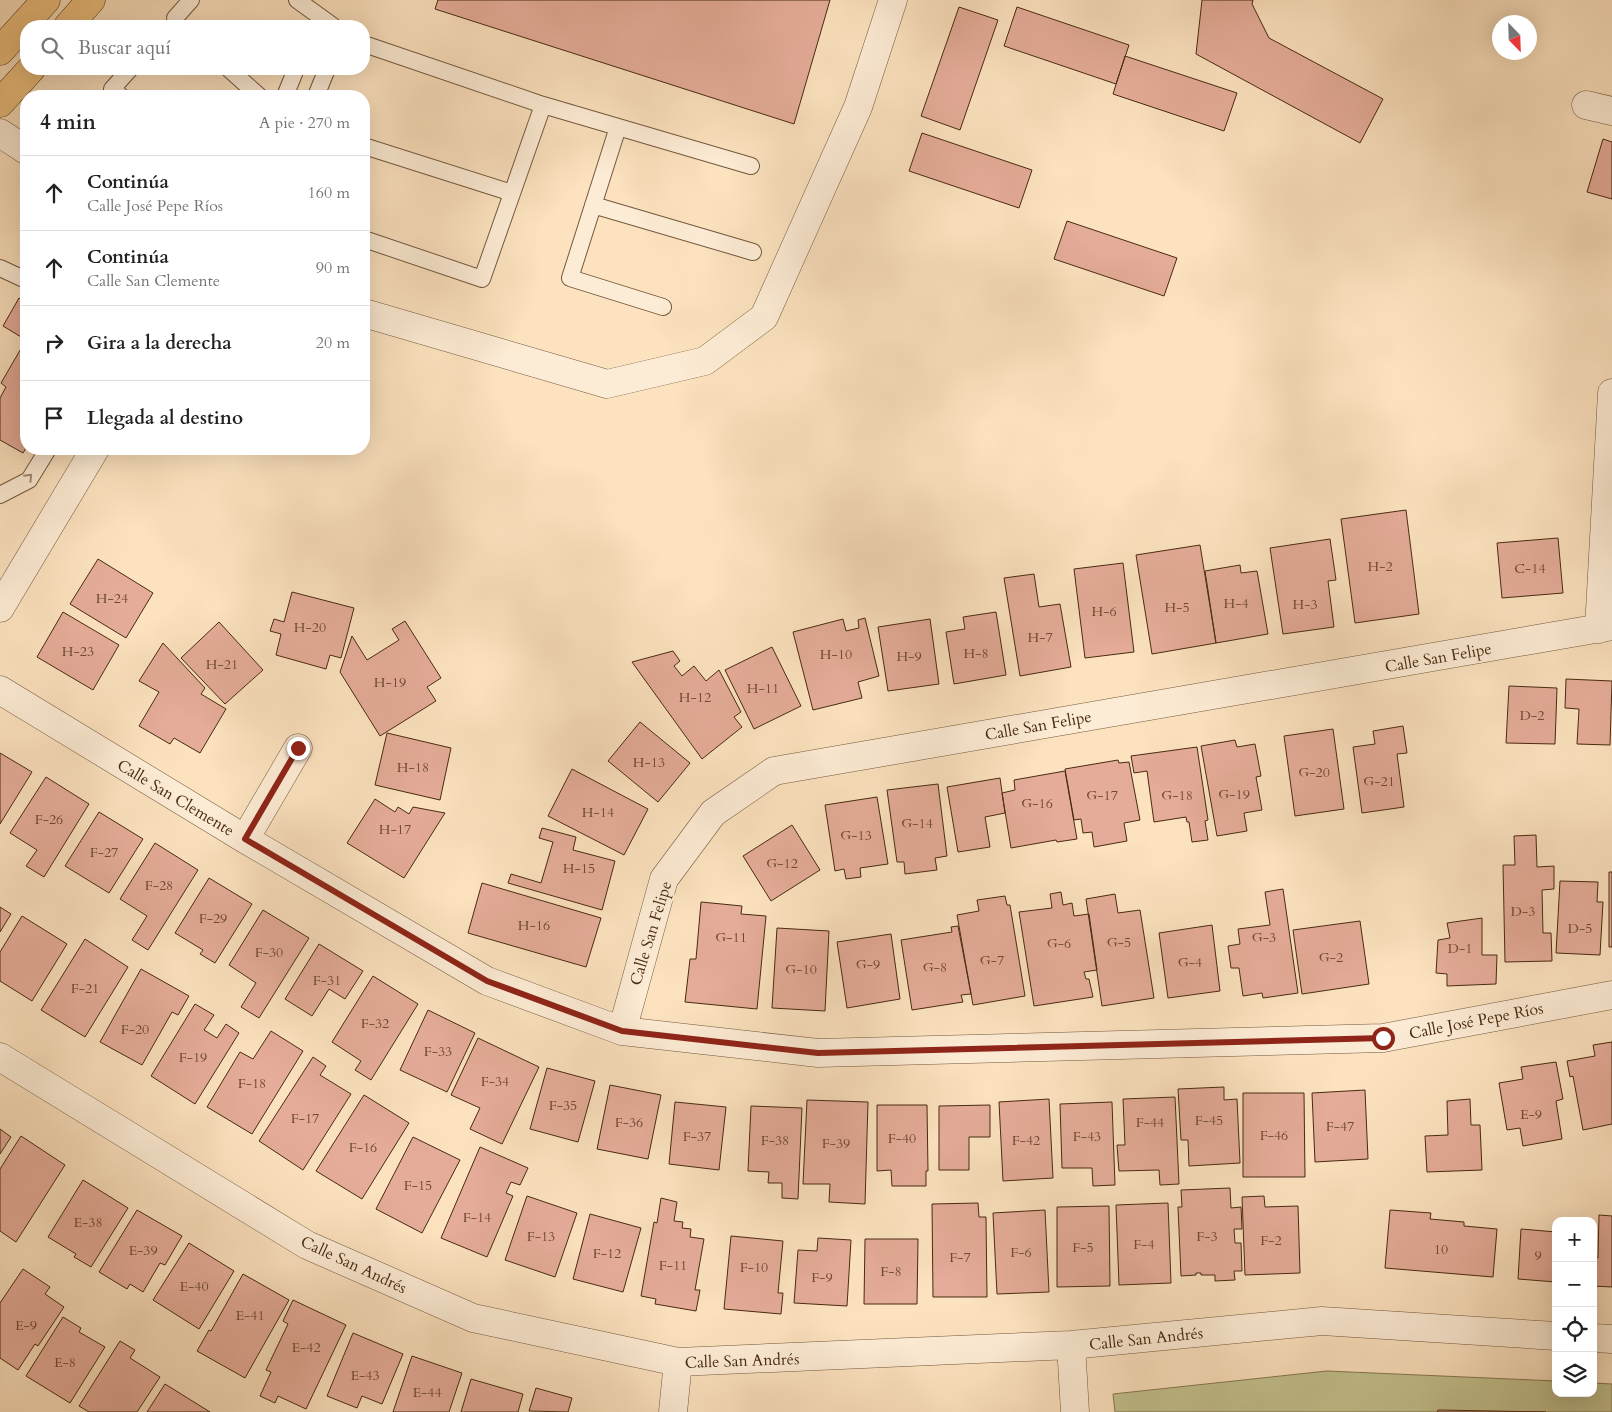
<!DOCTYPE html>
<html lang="es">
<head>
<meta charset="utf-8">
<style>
  body { margin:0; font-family:Cardo,serif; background:#f2f2f2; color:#222 }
  .controls { position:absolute; right:15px; bottom:15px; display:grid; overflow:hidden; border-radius:10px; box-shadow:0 5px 20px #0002 }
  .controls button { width:45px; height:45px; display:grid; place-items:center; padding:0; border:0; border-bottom:1px solid #e0e0e0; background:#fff; color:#222; font:25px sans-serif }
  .compass { position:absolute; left:1492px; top:15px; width:45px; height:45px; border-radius:50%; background:#fff; box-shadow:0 5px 20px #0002; rotate:157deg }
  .stop { position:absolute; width:15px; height:15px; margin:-11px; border:4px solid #8f2418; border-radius:50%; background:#fff }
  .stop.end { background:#8f2418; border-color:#fff; box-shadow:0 1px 5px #0008 }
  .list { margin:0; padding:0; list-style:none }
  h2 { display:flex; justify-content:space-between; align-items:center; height:65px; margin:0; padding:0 20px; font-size:21px }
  h2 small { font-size:16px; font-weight:400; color:#767676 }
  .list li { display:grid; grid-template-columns:32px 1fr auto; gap:15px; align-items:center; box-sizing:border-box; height:75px; padding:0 20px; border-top:1px solid #e0e0e0 }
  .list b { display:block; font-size:19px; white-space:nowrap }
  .list p { margin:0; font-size:16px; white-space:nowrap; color:#767676 }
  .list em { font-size:16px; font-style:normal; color:#767676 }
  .icon { flex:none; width:28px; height:28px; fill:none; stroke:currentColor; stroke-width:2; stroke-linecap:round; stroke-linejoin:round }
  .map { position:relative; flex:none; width:1612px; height:1412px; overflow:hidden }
  .search { position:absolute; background:#fff; box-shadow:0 5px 20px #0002; left:20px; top:20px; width:350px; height:55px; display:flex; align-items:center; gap:12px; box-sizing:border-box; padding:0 18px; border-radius:20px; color:#767676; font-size:19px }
  .panel { position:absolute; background:#fff; box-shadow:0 5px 20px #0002; left:20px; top:90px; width:350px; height:365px; border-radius:20px }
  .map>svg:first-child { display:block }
</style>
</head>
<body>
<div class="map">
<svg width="1612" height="1412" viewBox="0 0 1612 1412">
  <rect width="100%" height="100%" fill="#fce2bf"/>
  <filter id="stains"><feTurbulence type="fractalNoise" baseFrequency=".004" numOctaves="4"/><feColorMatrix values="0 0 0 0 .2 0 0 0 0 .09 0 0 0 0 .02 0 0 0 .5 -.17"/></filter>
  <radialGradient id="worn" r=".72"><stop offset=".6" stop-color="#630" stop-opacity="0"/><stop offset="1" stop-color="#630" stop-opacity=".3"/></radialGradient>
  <path fill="#c3c28f" stroke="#867650" d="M1327 1371 1556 1381V1393H1593V1383L1612 1384V1412H1115L1113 1394Z"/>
  <path fill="#e5ac99" stroke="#482a10" d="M438 0H830L794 124 435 9Z
    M1202 0H1253L1252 4 1269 38 1383 99 1360 143 1196 54Z
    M959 7 998 20 960 130 921 116Z
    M1017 7 1129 45 1116 84 1004 46Z
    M1125 56 1237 93 1224 131 1113 94Z
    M922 133 1032 170 1019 208 909 171Z
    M1603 139 1612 142V199L1587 192Z
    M1067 221 1177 258 1164 296 1054 259Z
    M19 298 26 303V340L3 326Z
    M26 340V448L23 453 0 440V398L6 387 1 383Z
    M1406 510 1419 614 1355 623 1341 519Z
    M1558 538 1563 593 1502 598 1497 543Z
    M1330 539 1336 580 1328 581 1334 627 1283 634 1270 548Z
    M1200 545 1216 643 1152 654 1136 555Z
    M98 559 153 593 126 638 70 604Z
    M1123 563 1134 652 1085 658 1074 569Z
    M1240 565 1241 573 1257 571 1268 634 1216 643 1205 571Z
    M1034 574 1039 607 1060 604 1071 667 1020 676 1004 578Z
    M292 592 354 608 341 658 330 655 326 669 276 655 281 634 270 631 274 619 284 622Z
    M63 612 119 645 93 690 37 657Z
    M996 612 1006 675 954 684 946 632 965 629 963 617Z
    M865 618 879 676 858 682 862 698 813 710 793 632 843 619 846 631 859 628 858 620Z
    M930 619 939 684 888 691 878 627Z
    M405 621 441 678 427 687 436 701 380 736 340 672 352 636 367 660 399 640 392 629Z
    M219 622 263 670 225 704 181 658Z
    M163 643 205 688 201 694 226 709 200 753 174 738 170 744 139 726 159 692 139 681Z
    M772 647 801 706 754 729 725 670Z
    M673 651 680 661 674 666 682 676 694 666 706 681 719 670 741 712 734 717 742 727 702 759 632 662Z
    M1566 679 1612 681 1610 745 1577 744 1579 709 1565 708Z
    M1509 686 1557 688 1555 744 1506 743Z
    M640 722 690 763 658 802 608 761Z
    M1403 726 1407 753 1397 754 1404 807 1362 813 1353 747 1375 744 1373 731Z
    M1333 729 1344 809 1295 816 1284 736Z
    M387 733 451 748 440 800 375 785Z
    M1235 740 1237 747 1255 744 1261 776 1256 777 1262 810 1244 813 1247 831 1217 836 1201 746Z
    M1197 747 1208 820 1205 821 1208 840 1192 842 1189 822H1187L1186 817 1154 822 1147 771 1134 773 1131 756Z
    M0 753 32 772 0 824Z
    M1118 760 1119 763 1129 762 1140 820 1124 823 1127 841 1094 847 1092 832 1083 833 1081 819 1074 820 1065 769Z
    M572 769 648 809 624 855 548 816Z
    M1065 771 1077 839 1057 842 1056 840 1011 848 1002 793 1015 790 1014 780Z
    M46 777 89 804 44 877 26 866 37 850 10 833Z
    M1000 778 1005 813 985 817 990 847 958 852 947 787Z
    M938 784 947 856 935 858 937 870 905 874 904 862H897L887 790Z
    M877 797 888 864 860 868 861 877 846 879 844 869 835 871 825 805Z
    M375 799 395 812 398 807 409 814 413 807 445 813 404 878 347 843Z
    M99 812 143 839 109 893 65 866Z
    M792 825 820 870 771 901 743 856Z
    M542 828 576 837 573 850 615 861 602 910 508 883 511 874 541 883 553 842 539 838Z
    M1536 835 1537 867 1554 866V889L1542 890 1543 933H1551L1552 961 1505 962 1503 865H1515L1514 836Z
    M155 843 198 870 148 950 132 940 147 916 120 899Z
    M1609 872H1612V947H1609Z
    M209 878 252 904 215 963 200 954 203 950 175 933Z
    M1560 881 1598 882 1597 902H1603L1600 955 1556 953Z
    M482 883 601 918 586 967 468 933Z
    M1283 889 1298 993 1263 998 1262 993 1243 996 1239 968H1231L1228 946 1240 944 1238 929 1270 925 1265 892Z
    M1061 892 1063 905 1072 903 1074 916 1089 914 1097 970 1084 972 1086 979H1089L1093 997 1034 1006 1019 912 1052 908 1050 894Z
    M1115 894 1118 913 1140 910 1154 998 1102 1006 1086 899Z
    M1005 896 1007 905H1010L1025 996 973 1005 957 915 979 911 977 900Z
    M701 902 742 906 741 914 766 916 757 1009 685 1002 690 959H696Z
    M0 907 11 914 0 932Z
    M263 910 309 938 259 1018 241 1007 256 983 229 965Z
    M22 916 67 944 32 1001 0 981V952Z
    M1482 918V955H1497L1496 984 1447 986V974L1436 973 1438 940 1450 938 1447 923Z
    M1360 921 1369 984 1302 994 1293 930Z
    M1212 925 1220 991 1168 998 1159 933Z
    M958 926 971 994 961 995 963 1002 912 1010 901 940 952 932 951 927Z
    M777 928 829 931 825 1011 772 1008Z
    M891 934 900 999 847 1008 837 942Z
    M85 939 128 967 85 1037 41 1010Z
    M319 944 363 971 345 999 329 989 312 1016 285 999Z
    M141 969 189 996 178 1015 172 1012 142 1065 100 1042Z
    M373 976 418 1004 371 1080 355 1070 361 1061 332 1042Z
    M195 1004 214 1015 204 1030 217 1038 226 1024 239 1033 195 1104 151 1076Z
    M428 1010 475 1033 447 1092 400 1070Z
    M271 1031 303 1051 252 1134 207 1107 240 1052 253 1059Z
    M478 1038 539 1067 502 1144 470 1129 480 1108 451 1095Z
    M1612 1042V1124L1583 1130 1573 1076 1570 1077 1567 1061 1595 1056 1593 1045Z
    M313 1057 326 1066 320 1075 351 1094 303 1170 259 1141Z
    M1556 1062 1563 1099 1556 1101 1562 1139 1523 1146 1520 1128 1507 1130 1499 1083 1523 1079 1521 1067Z
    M547 1068 595 1081 578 1142 530 1129Z
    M610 1085 661 1095 648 1159 597 1149Z
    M1224 1087V1100L1237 1099 1240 1163 1189 1166 1188 1140H1181L1178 1089Z
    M1365 1090 1368 1159 1315 1162 1312 1093Z
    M1243 1093H1304L1305 1177H1243Z
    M364 1095 409 1123 362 1199 316 1171Z
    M1175 1097 1179 1184 1160 1185 1159 1170 1119 1171 1117 1145H1125L1123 1099Z
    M1049 1099 1053 1178 1003 1181 999 1102Z
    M1470 1099 1471 1125H1480L1482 1170 1427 1172 1425 1136 1448 1135 1447 1101Z
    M807 1100 868 1102 865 1204 829 1202 830 1184H803Z
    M675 1102 726 1107 719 1170 669 1164Z
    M1112 1102 1115 1185 1093 1186 1092 1168H1062L1060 1104Z
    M877 1105H927L928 1171H926V1186H892L891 1170 877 1171Z
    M990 1105V1137H969V1170H939V1106Z
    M751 1106 802 1108 798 1199 782 1198V1183H768L769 1172 748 1171Z
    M0 1129 11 1137 0 1154Z
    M21 1136 65 1165 16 1242 0 1231V1169Z
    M413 1137 460 1160 422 1233 376 1209Z
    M480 1147 528 1168 520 1185 511 1182 506 1193 513 1196 487 1257 441 1238Z
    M83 1180 128 1208 91 1267 74 1257 76 1254 48 1237Z
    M1230 1188 1231 1208 1241 1207 1242 1229H1234L1235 1243H1241L1242 1271H1234L1235 1280 1215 1281V1275H1201V1273H1196V1275L1181 1276 1178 1207H1182L1181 1190Z
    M527 1196 577 1213 555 1277 505 1260Z
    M1264 1196 1265 1207 1298 1206 1300 1273 1245 1275 1242 1197Z
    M661 1198 677 1202 674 1221 683 1222 682 1228 691 1229 690 1237 704 1239 695 1290H700L696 1311 655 1304 656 1299 641 1296 654 1222 657 1223Z
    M978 1203 979 1217H986L987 1297H933L932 1204Z
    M1168 1203 1171 1283 1119 1285 1116 1205Z
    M1109 1206 1110 1286 1057 1287V1207Z
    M137 1210 182 1236 165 1265 160 1263 143 1292 130 1284 127 1289 99 1272Z
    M1045 1210 1049 1292 997 1294 993 1213Z
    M1390 1210 1431 1213 1430 1219 1464 1222V1226L1497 1229 1493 1277 1385 1268Z
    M590 1214 641 1228 623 1292 573 1279Z
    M1599 1215 1612 1216V1287L1593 1286V1258H1598Z
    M1521 1229 1556 1232V1282L1518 1279Z
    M731 1236 783 1241 778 1293H783L781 1314 724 1309Z
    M818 1238 851 1240 847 1306 794 1303 798 1250 817 1251Z
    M865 1239H918L917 1304H864Z
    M189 1243 234 1271 199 1329 153 1300Z
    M23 1269 50 1287 45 1294 64 1307 38 1346 35 1344 18 1370 0 1358V1303Z
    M243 1274 289 1300 245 1378 197 1351 209 1330 211 1331Z
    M293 1300 346 1325 306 1409 278 1396 275 1403 260 1396 271 1372 266 1370 288 1324 283 1321Z
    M63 1317 81 1328 79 1332 105 1347 70 1403 26 1376Z
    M353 1333 403 1354 382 1404 362 1396 357 1408 327 1396Z
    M120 1341 135 1350 130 1358 160 1377 137 1412H89L79 1406Z
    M412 1356 462 1373 449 1412H393Z
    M471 1379 523 1394 518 1412H461Z
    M165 1384 210 1412H147Z
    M536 1388 572 1398 568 1412 529 1411Z
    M1438 1410 1546 1412H1437Z"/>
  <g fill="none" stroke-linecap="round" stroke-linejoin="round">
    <defs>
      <path id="service" d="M297 0 333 26
        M175 18 191 0
        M364 44 543 105 482 279 364 239
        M229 69 259 96
        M121 96 112 89 130 69
        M285 96 296 69
        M316 96 327 69
        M543 105 751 166
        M618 127 570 278 663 307
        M364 146 512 193
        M593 205 753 252
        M0 268 26 280
        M0 495 29 480 48 449"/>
      <path id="minor" d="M1586 105 1612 111
        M0 133 26 150
        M364 313 607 384 705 361 764 317 858 107 893 0
        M0 608 95 449
        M1599 629 1612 393
        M0 690 245 839 487 981 622 1031 818 1053 1383 1038 1612 995
        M245 839 298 748
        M622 1031 664 879 713 813 774 771 1612 626
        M0 1057 307 1245 473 1318 678 1362 1071 1345 1322 1321 1556 1336
        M1593 1338 1612 1339
        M1071 1345 1075 1412
        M673 1412 678 1362"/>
      <path id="primary" d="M68 26 91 0
        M0 51 46 0
        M0 103 31 69"/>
    </defs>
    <use href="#service" stroke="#75583c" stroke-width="18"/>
    <use href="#minor" stroke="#75583c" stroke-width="29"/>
    <use href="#primary" stroke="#482a10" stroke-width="29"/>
    <use href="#service" stroke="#fdecd5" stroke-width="16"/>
    <use href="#minor" stroke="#fdecd5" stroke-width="28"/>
    <use href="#primary" stroke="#eec180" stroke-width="28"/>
  </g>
  <defs><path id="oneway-chevron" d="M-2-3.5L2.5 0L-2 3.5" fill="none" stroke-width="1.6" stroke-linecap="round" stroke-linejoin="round" transform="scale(1.25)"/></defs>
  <use stroke="#a28b72" href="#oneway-chevron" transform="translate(29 477) rotate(-46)"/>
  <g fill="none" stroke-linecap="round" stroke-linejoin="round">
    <path stroke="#8f2418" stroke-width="6" d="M298 748 245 839 487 981 622 1031 818 1053 1383 1038"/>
  </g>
  <g text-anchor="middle" stroke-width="4" stroke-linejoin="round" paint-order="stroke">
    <g font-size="14" fill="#6f4a32">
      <text x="1380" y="571">H-2</text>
      <text x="1530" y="573">C-14</text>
      <text x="112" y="603">H-24</text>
      <text x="1236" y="608">H-4</text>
      <text x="1305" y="609">H-3</text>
      <text x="1177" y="612">H-5</text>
      <text x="1104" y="616">H-6</text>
      <text x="310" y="632">H-20</text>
      <text x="1040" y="642">H-7</text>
      <text x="78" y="656">H-23</text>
      <text x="976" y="658">H-8</text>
      <text x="836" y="659">H-10</text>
      <text x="909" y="661">H-9</text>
      <text x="222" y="669">H-21</text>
      <text x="390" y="687">H-19</text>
      <text x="763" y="693">H-11</text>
      <text x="695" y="702">H-12</text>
      <text x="1532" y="720">D-2</text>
      <text x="649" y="767">H-13</text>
      <text x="413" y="772">H-18</text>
      <text x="1314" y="777">G-20</text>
      <text x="1379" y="786">G-21</text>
      <text x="1234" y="799">G-19</text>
      <text x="1102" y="800">G-17</text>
      <text x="1177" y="800">G-18</text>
      <text x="1037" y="808">G-16</text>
      <text x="598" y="817">H-14</text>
      <text x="49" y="824">F-26</text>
      <text x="917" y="828">G-14</text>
      <text x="395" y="834">H-17</text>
      <text x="856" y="840">G-13</text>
      <text x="104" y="857">F-27</text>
      <text x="782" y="868">G-12</text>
      <text x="579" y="873">H-15</text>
      <text x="159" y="890">F-28</text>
      <text x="1523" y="916">D-3</text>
      <text x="213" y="923">F-29</text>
      <text x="534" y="930">H-16</text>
      <text x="1580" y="933">D-5</text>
      <text x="731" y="942">G-11</text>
      <text x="1264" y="942">G-3</text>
      <text x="1119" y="947">G-5</text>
      <text x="1059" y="948">G-6</text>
      <text x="1460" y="953">D-1</text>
      <text x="269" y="957">F-30</text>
      <text x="1331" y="962">G-2</text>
      <text x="992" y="965">G-7</text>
      <text x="1190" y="967">G-4</text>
      <text x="868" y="969">G-9</text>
      <text x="935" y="972">G-8</text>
      <text x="801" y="974">G-10</text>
      <text x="327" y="985">F-31</text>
      <text x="85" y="993">F-21</text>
      <text x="375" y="1028">F-32</text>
      <text x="135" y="1034">F-20</text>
      <text x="438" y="1056">F-33</text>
      <text x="193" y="1062">F-19</text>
      <text x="495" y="1086">F-34</text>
      <text x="252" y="1088">F-18</text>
      <text x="563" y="1110">F-35</text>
      <text x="1531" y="1119">E-9</text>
      <text x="305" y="1123">F-17</text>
      <text x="1209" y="1125">F-45</text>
      <text x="629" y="1127">F-36</text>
      <text x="1150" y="1127">F-44</text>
      <text x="1340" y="1131">F-47</text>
      <text x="1274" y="1140">F-46</text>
      <text x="697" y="1141">F-37</text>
      <text x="1087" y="1141">F-43</text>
      <text x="902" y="1143">F-40</text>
      <text x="775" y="1145">F-38</text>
      <text x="1026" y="1145">F-42</text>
      <text x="836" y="1148">F-39</text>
      <text x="363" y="1152">F-16</text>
      <text x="418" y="1190">F-15</text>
      <text x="477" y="1222">F-14</text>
      <text x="88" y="1227">E-38</text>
      <text x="541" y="1241">F-13</text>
      <text x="1207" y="1241">F-3</text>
      <text x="1271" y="1245">F-2</text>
      <text x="1144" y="1249">F-4</text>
      <text x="1083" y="1252">F-5</text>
      <text x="1441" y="1254">10</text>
      <text x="143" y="1255">E-39</text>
      <text x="1021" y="1257">F-6</text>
      <text x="607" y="1258">F-12</text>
      <text x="1538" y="1260">9</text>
      <text x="960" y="1262">F-7</text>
      <text x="673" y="1270">F-11</text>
      <text x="754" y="1272">F-10</text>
      <text x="891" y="1276">F-8</text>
      <text x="822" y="1282">F-9</text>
      <text x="194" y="1291">E-40</text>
      <text x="250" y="1320">E-41</text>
      <text x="26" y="1330">E-9</text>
      <text x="306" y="1352">E-42</text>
      <text x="65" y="1367">E-8</text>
      <text x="365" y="1380">E-43</text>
      <text x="427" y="1397">E-44</text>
    </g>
    <g font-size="16" fill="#482a10" stroke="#fdecd5">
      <text transform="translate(1438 657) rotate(-10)" y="6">Calle San Felipe</text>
      <text transform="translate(1038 725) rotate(-10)" y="6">Calle San Felipe</text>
      <text transform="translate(176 797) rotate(31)" y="6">Calle San Clemente</text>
      <text transform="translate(650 933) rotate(-73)" y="6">Calle San Felipe</text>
      <text transform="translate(1476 1020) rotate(-11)" y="6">Calle José Pepe Ríos</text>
      <text transform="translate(354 1264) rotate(25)" y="6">Calle San Andrés</text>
      <text transform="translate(1146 1338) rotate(-6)" y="6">Calle San Andrés</text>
      <text transform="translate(742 1360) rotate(-2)" y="6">Calle San Andrés</text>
    </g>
  </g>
  <rect width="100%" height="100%" filter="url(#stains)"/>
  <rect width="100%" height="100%" fill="url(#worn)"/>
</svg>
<div class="controls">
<button>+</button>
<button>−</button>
<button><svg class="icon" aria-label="locate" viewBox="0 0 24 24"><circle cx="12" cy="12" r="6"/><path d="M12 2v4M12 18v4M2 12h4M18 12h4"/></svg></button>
<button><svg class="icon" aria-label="layers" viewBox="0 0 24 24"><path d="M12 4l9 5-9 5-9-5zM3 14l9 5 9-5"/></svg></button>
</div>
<svg class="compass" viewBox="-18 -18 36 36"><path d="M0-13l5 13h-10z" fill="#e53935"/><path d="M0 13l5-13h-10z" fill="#767676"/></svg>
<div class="stop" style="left:1383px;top:1038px"></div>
<div class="stop end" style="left:298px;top:748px"></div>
<div class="search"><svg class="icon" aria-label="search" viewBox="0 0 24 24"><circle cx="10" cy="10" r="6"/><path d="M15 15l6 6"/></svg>Buscar aquí</div>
<section class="panel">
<h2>4 min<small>A pie · 270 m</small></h2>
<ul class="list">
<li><svg class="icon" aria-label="ahead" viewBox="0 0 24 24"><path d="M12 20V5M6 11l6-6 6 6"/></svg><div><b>Continúa</b><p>Calle José Pepe Ríos</p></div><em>160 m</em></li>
<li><svg class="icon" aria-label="ahead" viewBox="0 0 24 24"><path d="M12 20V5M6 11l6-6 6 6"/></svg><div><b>Continúa</b><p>Calle San Clemente</p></div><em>90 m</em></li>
<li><svg class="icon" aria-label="right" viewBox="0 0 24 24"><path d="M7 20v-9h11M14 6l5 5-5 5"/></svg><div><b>Gira a la derecha</b></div><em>20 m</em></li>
<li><svg class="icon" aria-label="arrive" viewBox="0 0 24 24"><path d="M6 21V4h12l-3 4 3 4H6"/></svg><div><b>Llegada al destino</b></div></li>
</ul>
</section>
</div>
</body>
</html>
